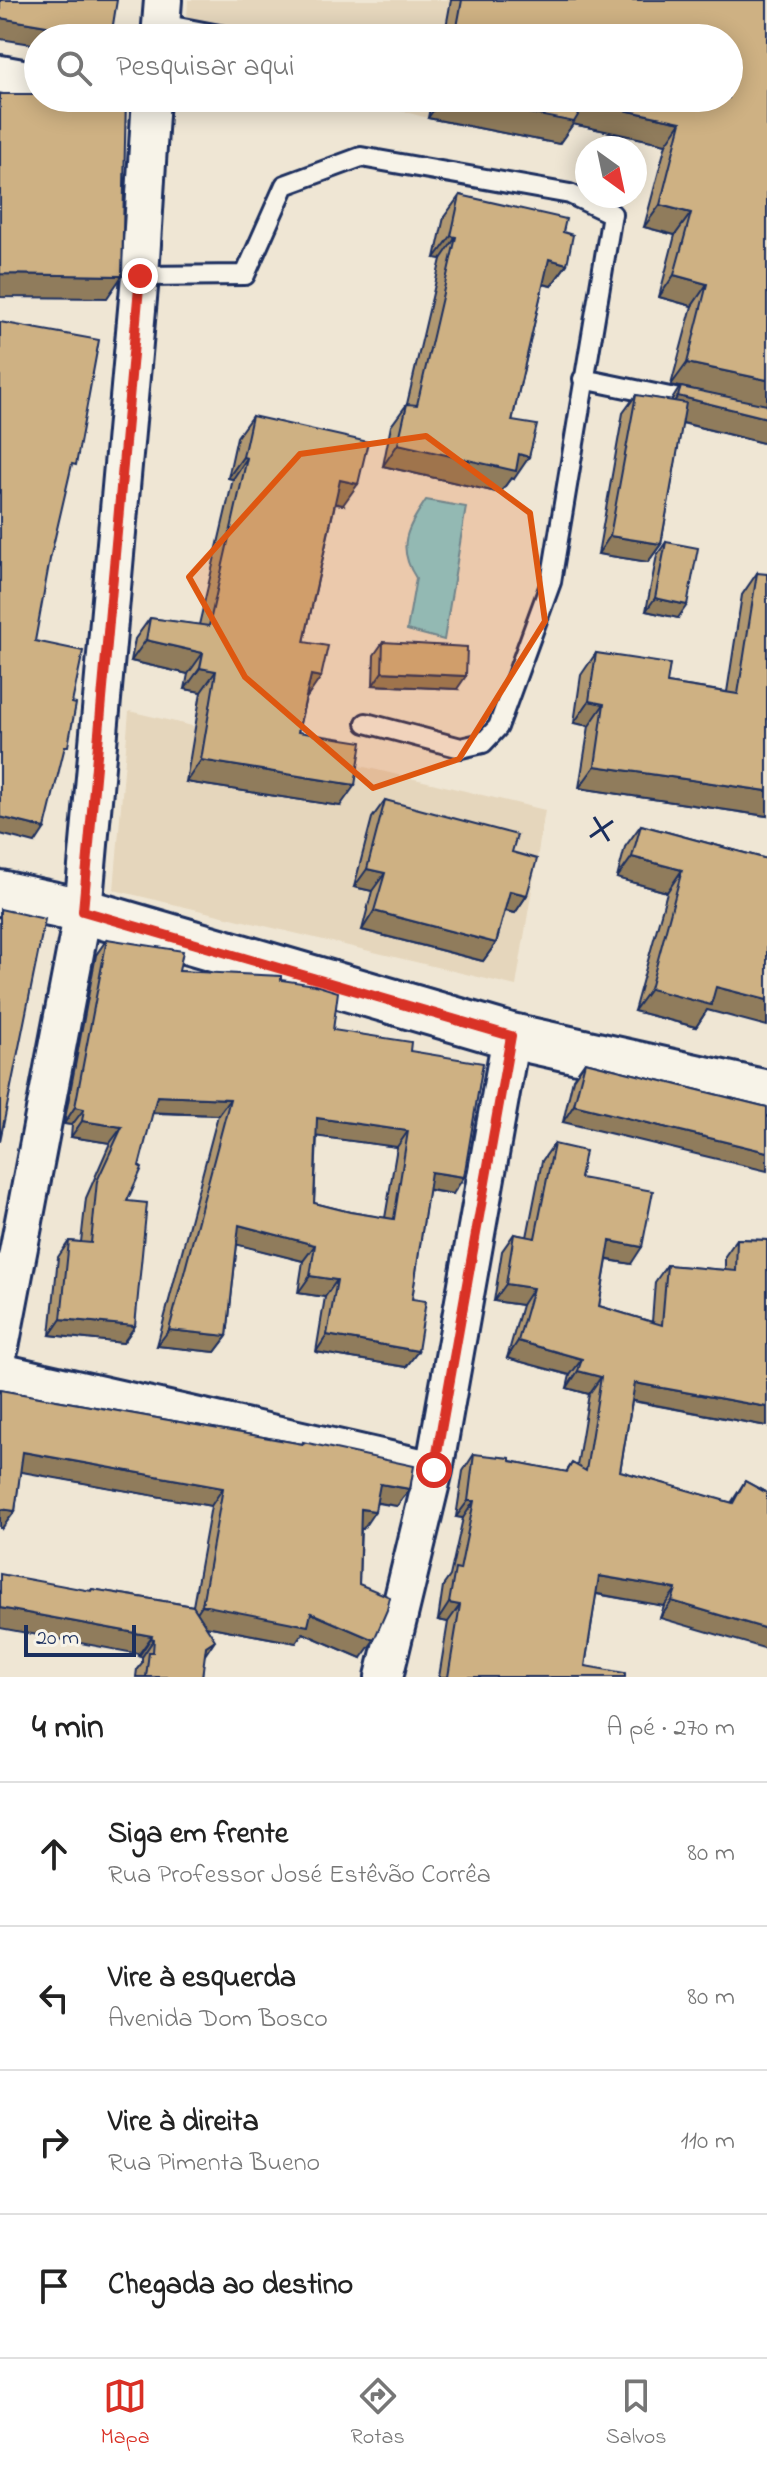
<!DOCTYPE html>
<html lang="pt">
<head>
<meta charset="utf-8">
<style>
  body { margin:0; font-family:"Indie Flower",sans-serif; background:#f2f2f2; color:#222 }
  .compass { position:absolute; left:575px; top:136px; width:72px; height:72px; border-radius:50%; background:#fff; box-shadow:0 4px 20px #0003; rotate:147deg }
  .scale { position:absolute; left:24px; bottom:20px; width:112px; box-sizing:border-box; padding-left:8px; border:4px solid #1b2f5e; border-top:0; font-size:22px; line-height:28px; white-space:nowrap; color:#1b2f5e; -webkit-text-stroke:6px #f7f3e8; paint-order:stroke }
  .stop { position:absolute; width:24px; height:24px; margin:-18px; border:6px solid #d93025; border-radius:50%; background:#fff }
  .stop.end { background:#d93025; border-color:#fff; box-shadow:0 2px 8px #0008 }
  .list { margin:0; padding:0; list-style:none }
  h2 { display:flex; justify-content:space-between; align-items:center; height:104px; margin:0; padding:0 32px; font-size:34px }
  h2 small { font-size:26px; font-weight:400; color:#767676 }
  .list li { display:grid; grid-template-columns:52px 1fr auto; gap:24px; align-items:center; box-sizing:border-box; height:144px; padding:0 32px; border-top:2px solid #e0e0e0 }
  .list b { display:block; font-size:30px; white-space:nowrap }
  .list p { margin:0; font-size:26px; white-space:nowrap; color:#767676 }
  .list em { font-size:26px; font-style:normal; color:#767676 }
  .icon { flex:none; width:44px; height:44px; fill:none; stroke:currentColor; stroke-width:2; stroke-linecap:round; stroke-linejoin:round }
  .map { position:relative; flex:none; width:767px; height:1677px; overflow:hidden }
  .search { position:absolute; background:#fff; box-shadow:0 4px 20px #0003; left:24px; right:24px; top:24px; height:88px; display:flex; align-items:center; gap:20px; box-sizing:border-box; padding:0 28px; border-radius:44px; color:#767676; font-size:30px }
  .sheet { height:680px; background:#fff }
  nav { display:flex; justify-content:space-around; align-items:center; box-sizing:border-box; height:112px; border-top:2px solid #e0e0e0; background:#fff; font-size:22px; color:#767676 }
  nav a { display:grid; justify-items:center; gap:4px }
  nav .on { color:#d93025 }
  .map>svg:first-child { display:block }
</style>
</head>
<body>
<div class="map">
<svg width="767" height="1677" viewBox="0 0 767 1677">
  <rect width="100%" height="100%" fill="#efe6d4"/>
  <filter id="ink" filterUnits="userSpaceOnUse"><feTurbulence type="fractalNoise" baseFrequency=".0125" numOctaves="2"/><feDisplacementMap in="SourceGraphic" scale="16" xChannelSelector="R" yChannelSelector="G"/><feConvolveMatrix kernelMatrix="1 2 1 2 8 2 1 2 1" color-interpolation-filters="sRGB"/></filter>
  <g filter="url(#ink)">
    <path fill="#e5d6bc" d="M188 0H767V167L571 124 559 144 428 118 352 98H729V38H186Z
      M129 711 545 810 516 986 114 890Z"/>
    <path fill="#81d2dc" stroke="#5891aa" stroke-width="2" d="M426 500 466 507 444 640 407 630 416 578C396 547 407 528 426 500Z"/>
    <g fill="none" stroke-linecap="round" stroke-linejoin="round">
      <defs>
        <path id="lane" d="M162 24 235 38
          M140 276 245 275 285 185 361 157 570 194 612 214 551 582 498 727 483 743 461 748 366 723
          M583 379 694 402"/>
        <path id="street" d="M160 38 163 0
          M0 74 38 81
          M0 1347 83 911 140 276 151 98
          M0 1372 434 1470
          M384 1677 434 1470 511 1036"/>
        <path id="secondary" d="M0 893 83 911 511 1036 767 1093"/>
      </defs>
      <use href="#lane" stroke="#1b2f5e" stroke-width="24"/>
      <use href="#street" stroke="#1b2f5e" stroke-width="42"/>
      <use href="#secondary" stroke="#1b2f5e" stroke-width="50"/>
      <use href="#lane" stroke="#f7f3e8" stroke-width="18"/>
      <use href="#street" stroke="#f7f3e8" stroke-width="36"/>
      <use href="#secondary" stroke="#f7f3e8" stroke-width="44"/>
    </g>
    <path fill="#b19871" stroke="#1b2f5e" stroke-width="2" fill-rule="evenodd" d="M451 0H767V444L682 423 661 544 648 562 598 554 623 413 636 395 671 401 680 387 671 385 692 306 659 297 675 235 644 227 666 144 573 124 559 144 428 118 432 98H729V38H444Z
      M460 195 563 232 567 264 551 286 543 284 512 421 514 479 511 478 500 493 383 466 391 426 407 404 441 259 435 258 444 217Z
      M252 416 343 505 335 504 304 642 306 698 298 732 340 806 186 782 201 692 185 689 188 674 131 661 135 639 150 618 199 625 233 479 228 478 237 437Z
      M666 542 678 618 646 611 657 555Z
      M757 573 767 816 579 788 589 726 574 723 581 675 596 653 667 683 727 692 742 595Z
      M383 642 457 689 373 685 374 655Z
      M385 800 512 852 527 895 515 913 505 911 496 943 483 961 362 930 372 891 354 887 372 818Z
      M641 825 767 859 707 1010 696 1027 634 1011 667 892 617 878 625 847Z
      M107 939 179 971 281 980 333 1030 410 1051 453 1194 428 1190 412 1299 418 1351 406 1367 316 1352 325 1297 298 1293 303 1261 237 1244 227 1336 215 1352 157 1346 218 1115 152 1113 127 1201 135 1326 123 1343 50 1335 58 1257 69 1241 81 1242 86 1198 110 1143 71 1137 72 1125 64 1124 96 955ZM317 1136 397 1147 385 1218 350 1212 314 1203Z
      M585 1062 767 1107 563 1122 573 1079Z
      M554 1144 580 1178 631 1264 607 1260 599 1306 652 1322 655 1282 667 1265 725 1270V1256L737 1239 767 1240V1426L632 1401 620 1471 731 1503 745 1481 767 1493 660 1618 664 1606 596 1594 585 1666 625 1677H439L448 1622 438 1620 443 1586 450 1576 463 1518 456 1517 463 1471 474 1454 566 1472 572 1463 577 1466 589 1394 567 1388 570 1375 507 1358 522 1305 494 1301 502 1251 514 1234 527 1237 542 1161Z
      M0 1390 302 1444 303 1442 410 1489 397 1506 377 1503 363 1529 361 1528 359 1584 361 1658 303 1633 296 1643 206 1626 202 1677H136L137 1669 142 1663V1657L139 1656V1654L90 1591 92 1589 193 1606 211 1506 20 1471 15 1511 2 1528Z"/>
    <path fill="#907c5c" stroke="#1b2f5e" stroke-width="2" d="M0 18 111 37 110 38H38V45L0 39Z
      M442 98 586 102 681 122 666 144 573 124 559 144 428 118Z
      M660 205 691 213 675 235 644 227Z
      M451 236 456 237 441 259 435 258Z
      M549 259 567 264 551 286 534 281Z
      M0 274 122 276 107 298 0 297Z
      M674 275 707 284 692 306 659 297Z
      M687 363 767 380V406L671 385Z
      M678 396 767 418V444L663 418Z
      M398 444 519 454 529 457 514 479 511 478 500 493 383 466Z
      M243 457 247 458 233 479 228 478Z
      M340 480 358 484 343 505 325 501Z
      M610 536 661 544 648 562 598 554Z
      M655 598 687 605 678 618 646 611Z
      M146 640 203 653 188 674 131 661Z
      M200 668 216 671 201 692 185 689Z
      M382 672 466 676 457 689 373 685Z
      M311 675 321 677 306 699Z
      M589 701 604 704 589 726 574 723Z
      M201 760 355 785 340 806 186 782Z
      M595 766 767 791V816L579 788Z
      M0 817 45 828 35 843 0 834Z
      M632 857 682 870 667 892 617 878Z
      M367 869 385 873 372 891 354 887Z
      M510 891 527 895 515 913 498 909Z
      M374 911 496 943 483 961 362 930Z
      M716 987 767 1000V1026L707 1010 696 1027 634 1011 650 989Z
      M157 1096 230 1099 218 1115 145 1112Z
      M574 1105 767 1152V1171L563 1122Z
      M75 1107 84 1109 72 1125 64 1124Z
      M317 1118 408 1131 397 1147 306 1135Z
      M82 1121 122 1127 110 1143 71 1137Z
      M431 1172 464 1177 453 1194 420 1188Z
      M239 1225 315 1245 303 1261 227 1242Z
      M610 1241 642 1247 631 1264 599 1258Z
      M310 1276 337 1280 325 1297 298 1293Z
      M506 1284 533 1288 522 1305 494 1301Z
      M61 1319 135 1326 123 1343 50 1335Z
      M169 1330 227 1336 215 1352 157 1346Z
      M327 1335 418 1351 406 1367 316 1352Z
      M518 1341 582 1359 570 1375 507 1358Z
      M578 1371 601 1377 589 1394 567 1388Z
      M635 1383 767 1407V1426L624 1399Z
      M23 1452 223 1488 211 1506 11 1470Z
      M380 1484 410 1489 397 1506 368 1501Z
      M468 1501H474L463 1518 456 1517Z
      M0 1509 15 1511 2 1528H0Z
      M361 1509 375 1511 363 1529 349 1526Z
      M599 1576 676 1589 664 1606 587 1592Z
      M672 1601 767 1629V1649L660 1618Z
      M449 1603 460 1605 448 1622 438 1620Z
      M202 1605 311 1613 374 1640 361 1658 303 1633 296 1643 190 1623Z
      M0 1608 152 1636 139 1654 0 1628Z
      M151 1638 154 1639 142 1657 139 1656Z
      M215 1640 203 1658 206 1646Z"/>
    <path fill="#ceb183" stroke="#1b2f5e" stroke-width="2" fill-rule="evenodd" d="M0 0H117L111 37 0 18Z
      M462 0H767V380L687 363 707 284 674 275 691 213 660 205 681 122 586 102 574 122 453 98H729V38H455Z
      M0 94H38V98H126L122 276 0 274Z
      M460 195 566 219 563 232 573 235 567 264 549 259 512 421 537 425 529 457 519 454 516 471 398 444 407 404 417 405 456 237 451 236Z
      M0 322 99 340 76 465 72 464 50 559 35 641 83 651 72 703 76 704 68 746H65L45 828 0 817Z
      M681 387 767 405V418L678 396Z
      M636 395 686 403 661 544 610 536Z
      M252 416 368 442 358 484 340 480 304 642 328 646 321 677 311 675 298 732 362 742 355 785 201 760 216 671 200 668 203 653 146 640 150 618 209 626 247 458 243 457Z
      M666 542 698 548 687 605 655 598Z
      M757 573 767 574V791L595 766 604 704 589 701 596 653 670 664 667 683 738 694Z
      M383 642 467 647 466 676 382 672Z
      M385 800 517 835 512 852 537 859 527 895 510 891 496 943 374 911 385 873 367 869Z
      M641 825 767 859V1000L716 987 711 1005 650 989 682 870 632 857Z
      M0 909 45 919 0 1141Z
      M107 939 183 951 179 971 281 976V980L315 985 338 992 333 1030 411 1042 410 1051 483 1063 464 1177 431 1172 412 1299 426 1301 418 1351 327 1335 337 1280 310 1276 315 1245 239 1225 227 1336 169 1330 230 1099 157 1096 139 1166 142 1168 127 1201 147 1203 135 1326 61 1319 69 1241 91 1243 97 1181 122 1127 82 1121 84 1109 75 1107ZM317 1118 408 1131 394 1219 350 1212 314 1203Z
      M585 1062 767 1107V1152L574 1105Z
      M554 1144 585 1151 580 1178 653 1191 642 1247 610 1241 599 1306 662 1325 667 1265 736 1271 737 1239 767 1240V1407L635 1383 620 1471 733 1503 745 1481 767 1493V1629L672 1601 676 1589 599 1576 585 1666 625 1673V1677H448L460 1605 449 1603 455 1569 460 1570 474 1501H468L474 1454 510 1458V1461L567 1472 572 1463 586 1471 601 1377 578 1371 582 1359 518 1341 533 1288 506 1284 514 1234 535 1238Z
      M0 1390 303 1444V1442L414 1466 410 1489 380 1484 375 1511 361 1509 359 1584 390 1597 387 1610 374 1640 311 1613 308 1626 202 1605 223 1488 23 1452 15 1511 0 1509Z
      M0 1574 91 1591 92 1589 193 1606 215 1640 206 1646 202 1677H146L149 1652H153L154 1639 151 1638 152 1636 0 1608Z"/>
  </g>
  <g fill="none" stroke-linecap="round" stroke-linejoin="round" filter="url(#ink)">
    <path stroke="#d93025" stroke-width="10" d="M140 276 83 911 511 1036 434 1470"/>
  </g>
  <path fill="#de5710" fill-opacity="0.2" stroke="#de5710" stroke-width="6" stroke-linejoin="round" d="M426 436 530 513 545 621 459 759 373 788 245 677 189 577 300 454Z"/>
  <path fill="none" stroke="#1b2f5e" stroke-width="3" d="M594 817 609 841M590 837 613 821"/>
</svg>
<svg class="compass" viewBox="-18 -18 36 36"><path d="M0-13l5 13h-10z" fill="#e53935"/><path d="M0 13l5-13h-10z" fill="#767676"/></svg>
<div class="scale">20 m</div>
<div class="stop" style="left:434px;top:1470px"></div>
<div class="stop end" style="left:140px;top:276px"></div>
<div class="search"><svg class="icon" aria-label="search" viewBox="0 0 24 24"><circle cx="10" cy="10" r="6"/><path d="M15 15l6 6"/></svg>Pesquisar aqui</div>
</div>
<section class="sheet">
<h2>4 min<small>A pé · 270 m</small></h2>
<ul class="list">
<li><svg class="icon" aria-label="ahead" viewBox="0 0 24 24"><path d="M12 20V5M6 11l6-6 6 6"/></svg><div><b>Siga em frente</b><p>Rua Professor José Estêvão Corrêa</p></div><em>80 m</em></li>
<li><svg class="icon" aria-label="left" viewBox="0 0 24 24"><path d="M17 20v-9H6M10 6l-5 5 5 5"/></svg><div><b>Vire à esquerda</b><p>Avenida Dom Bosco</p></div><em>80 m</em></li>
<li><svg class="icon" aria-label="right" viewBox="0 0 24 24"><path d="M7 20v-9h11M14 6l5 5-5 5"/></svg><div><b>Vire à direita</b><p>Rua Pimenta Bueno</p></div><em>110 m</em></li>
<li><svg class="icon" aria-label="arrive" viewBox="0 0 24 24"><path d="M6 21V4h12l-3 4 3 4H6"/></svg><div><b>Chegada ao destino</b></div></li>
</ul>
</section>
<nav>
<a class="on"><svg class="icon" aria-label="map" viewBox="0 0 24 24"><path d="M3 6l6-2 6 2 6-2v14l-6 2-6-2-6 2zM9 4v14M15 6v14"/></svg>Mapa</a>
<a><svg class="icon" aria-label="directions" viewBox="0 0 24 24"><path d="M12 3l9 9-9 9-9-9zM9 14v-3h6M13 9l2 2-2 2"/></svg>Rotas</a>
<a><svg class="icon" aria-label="saved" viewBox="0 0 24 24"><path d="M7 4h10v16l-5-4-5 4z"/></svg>Salvos</a>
</nav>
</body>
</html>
